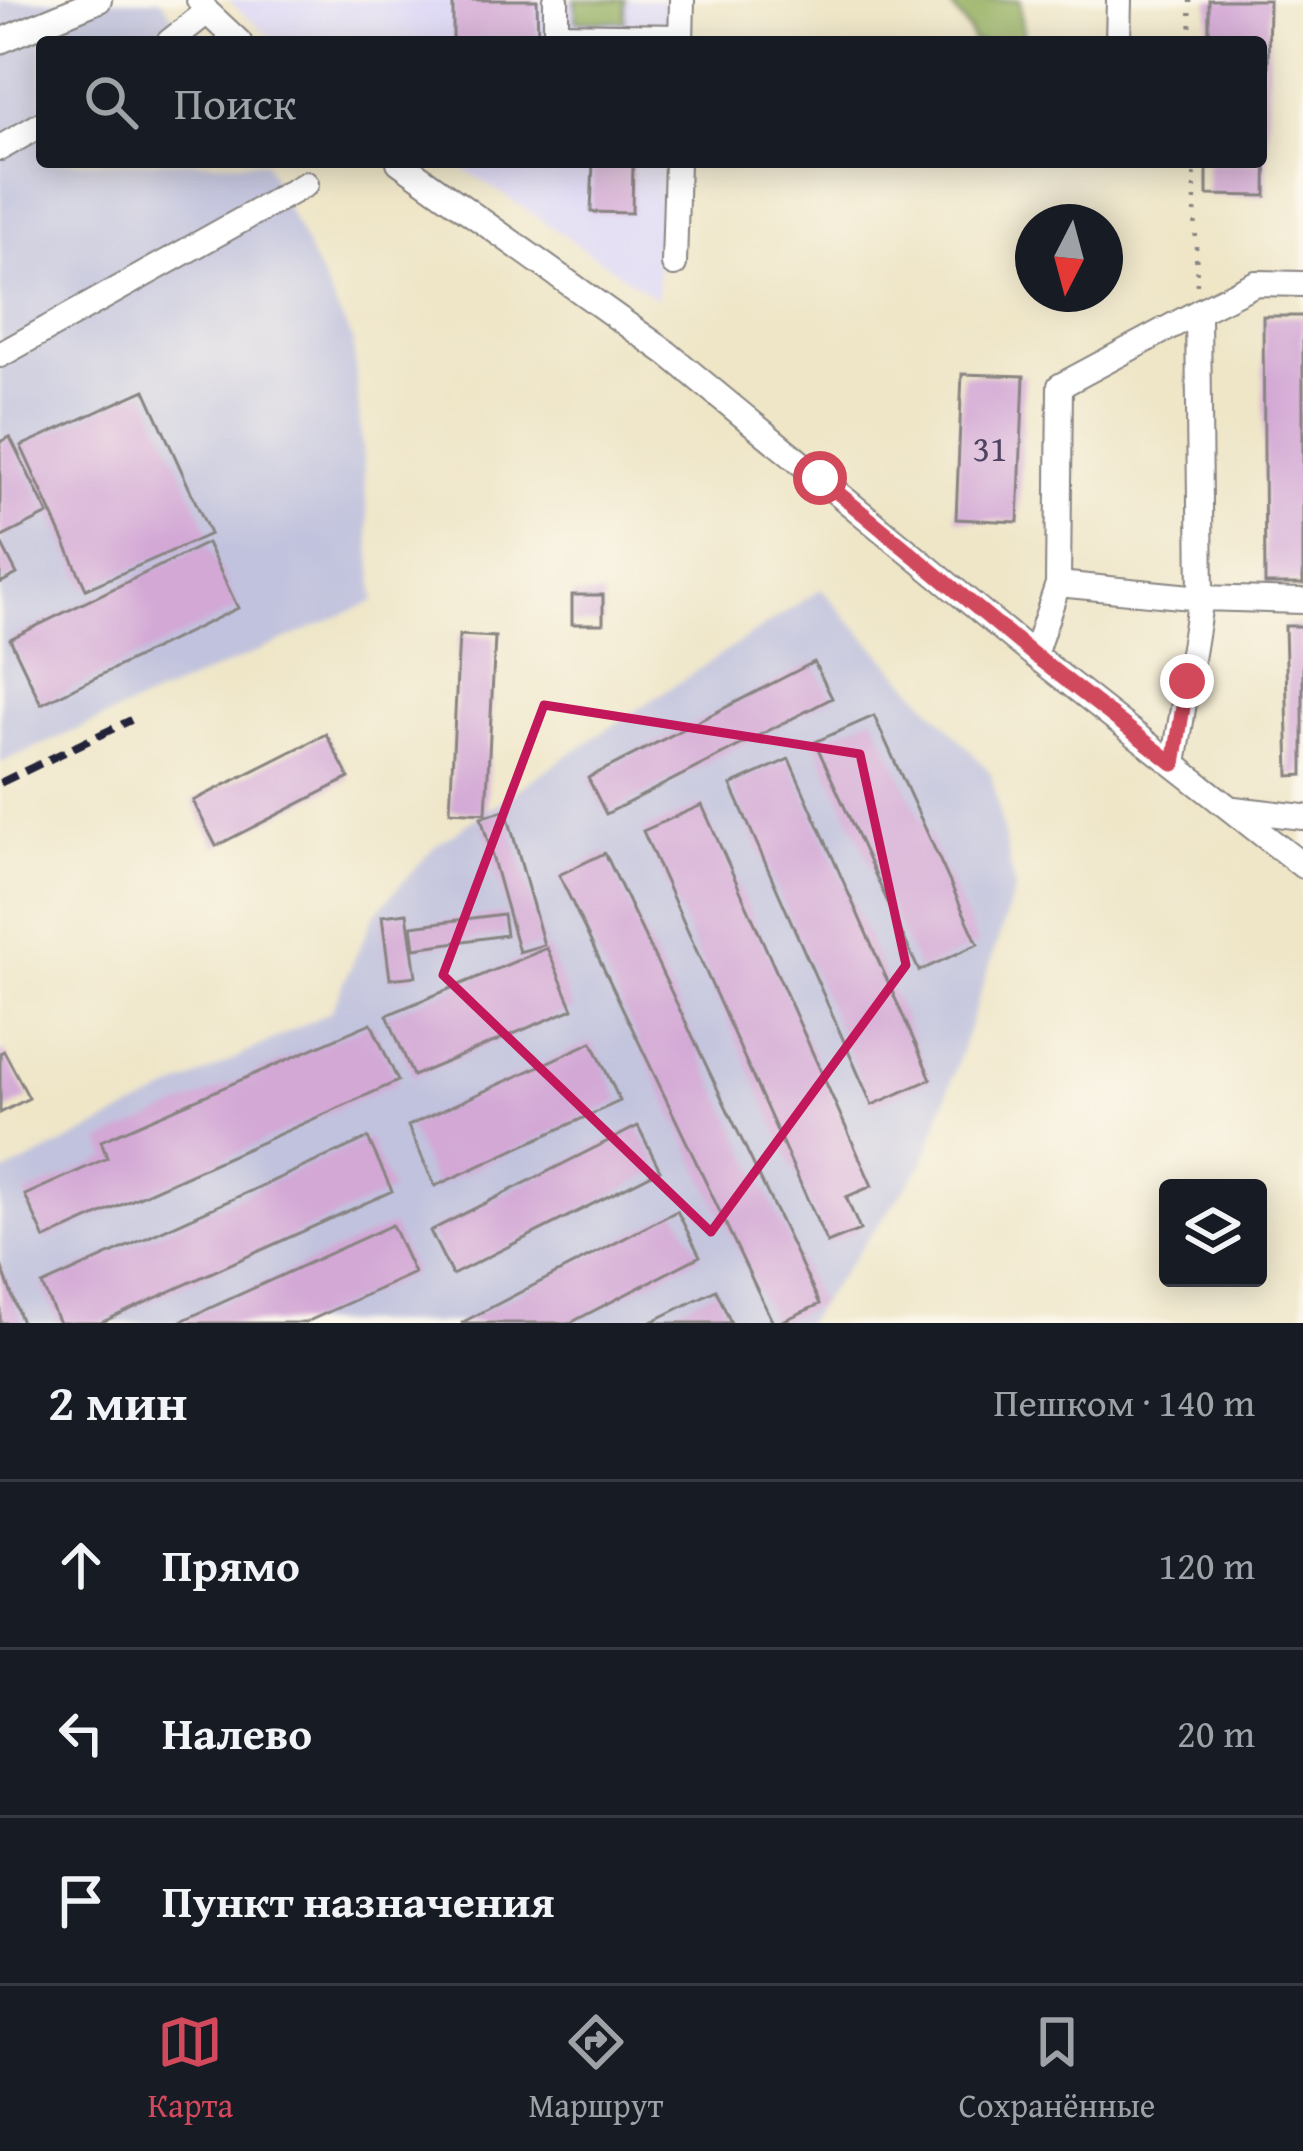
<!DOCTYPE html>
<html lang="ru">
<head>
<meta charset="utf-8">
<style>
  body { margin:0; font-family:"Gentium Book Plus",serif; background:#242831; color:#f1f3f6 }
  .controls { position:absolute; right:36px; bottom:36px; display:grid; overflow:hidden; border-radius:12px; box-shadow:0 6px 30px #0003 }
  .controls button { width:108px; height:108px; display:grid; place-items:center; padding:0; border:0; border-bottom:3px solid #363941; background:#171b24; color:#f1f3f6; font:60px sans-serif }
  .compass { position:absolute; left:1015px; top:204px; width:108px; height:108px; border-radius:50%; background:#171b24; box-shadow:0 6px 30px #0003; rotate:186deg }
  .stop { position:absolute; width:36px; height:36px; margin:-27px; border:9px solid #d1495b; border-radius:50%; background:#fff }
  .stop.end { background:#d1495b; border-color:#fff; box-shadow:0 3px 12px #0008 }
  .list { margin:0; padding:0; list-style:none }
  h2 { display:flex; justify-content:space-between; align-items:center; height:156px; margin:0; padding:0 48px; font-size:51px }
  h2 small { font-size:39px; font-weight:400; color:#9ea1a6 }
  .list li { display:grid; grid-template-columns:78px 1fr auto; gap:36px; align-items:center; box-sizing:border-box; height:168px; padding:0 48px; border-top:3px solid #363941 }
  .list b { display:block; font-size:45px; white-space:nowrap }
  .list em { font-size:39px; font-style:normal; color:#9ea1a6 }
  .icon { flex:none; width:66px; height:66px; fill:none; stroke:currentColor; stroke-width:2; stroke-linecap:round; stroke-linejoin:round }
  .map { position:relative; flex:none; width:1303px; height:1323px; overflow:hidden }
  .search { position:absolute; background:#171b24; box-shadow:0 6px 30px #0003; left:36px; right:36px; top:36px; height:132px; display:flex; align-items:center; gap:30px; box-sizing:border-box; padding:0 42px; border-radius:12px; color:#9ea1a6; font-size:45px }
  .sheet { height:660px; background:#171b24 }
  nav { display:flex; justify-content:space-around; align-items:center; box-sizing:border-box; height:168px; border-top:3px solid #363941; background:#171b24; font-size:33px; color:#9ea1a6 }
  nav a { display:grid; justify-items:center; gap:6px }
  nav .on { color:#d1495b }
  .map>svg:first-child { display:block }
</style>
</head>
<body>
<div class="map">
<svg width="1303" height="1323" viewBox="0 0 1303 1323">
  <rect width="100%" height="100%" fill="#fbf7ec"/>
  <filter id="ink" filterUnits="userSpaceOnUse"><feTurbulence type="fractalNoise" baseFrequency=".00833" numOctaves="2"/><feDisplacementMap in="SourceGraphic" scale="24" xChannelSelector="R" yChannelSelector="G"/><feConvolveMatrix kernelMatrix="1 2 1 2 8 2 1 2 1" color-interpolation-filters="sRGB"/></filter>
  <filter id="wash" filterUnits="userSpaceOnUse"><feTurbulence type="fractalNoise" baseFrequency=".004" numOctaves="4" result="noise"/><feDisplacementMap in="SourceGraphic" scale="48" xChannelSelector="R" yChannelSelector="G"/><feGaussianBlur stdDeviation="2.7" result="paint"/><feColorMatrix in="noise" values="0 0 0 0 0 0 0 0 0 0 0 0 0 0 0 0 0 1.4 0 .05"/><feComposite in="paint" operator="in"/></filter>
  <g filter="url(#wash)">
    <rect width="100%" height="100%" fill="#efe6c8"/>
    <path fill="#dbd6f7" d="M228 0H667L666 42H276Z
      M453 162H662L657 299 510 199Z"/>
    <path fill="#c1c2dd" d="M0 0H161L191 42H42V162H265L353 342 375 601 0 763Z
      M821 589 991 773 1015 889 924 1163 805 1323H0V1175L331 1011 374 915 434 847 568 755Z"/>
    <path fill="#96b062" stroke="#5c694e" stroke-width="3" d="M575 0H625V22L576 21Z
      M947 0H1020L1024 42H973L970 32Z"/>
    <g id="blocks">
      <path fill="#d3a8d5" d="M453 0H537L538 42H453Z
        M1209 0H1269L1266 196 1207 195V162H1261V42H1209Z
        M593 162H633L632 213 591 212Z
        M1263 316H1303V584H1265Z
        M962 374 1024 376 1018 522 956 519Z
        M145 390 210 534 86 589 21 446Z
        M10 437 48 514 0 538V442Z
        M0 541 17 574 0 583Z
        M207 543 238 608 41 704 10 639Z
        M572 595H603V624H572Z
        M1285 626H1303V775L1289 776Z
        M459 635 495 637 486 813 450 811Z
        M814 662 832 698 606 814 588 778Z
        M874 716 978 944 919 971 815 742Z
        M326 734 349 778 216 846 193 801Z
        M789 759 931 1079 872 1105 731 785Z
        M702 805 872 1186 846 1197 860 1230 827 1243 643 831Z
        M506 810 544 945 519 952 481 817Z
        M605 853 820 1304 778 1323H773L559 875Z
        M407 913 416 976 390 979 382 916Z
        M503 914 506 935 415 948 412 926Z
        M547 948 573 1009 413 1076 387 1015Z
        M371 1023 398 1081 45 1239 25 1195 107 1158 101 1141Z
        M592 1042 620 1101 435 1186 408 1126Z
        M4 1051 29 1098 0 1113V1053Z
        M638 1126 660 1170 452 1275 430 1231Z
        M368 1138 392 1191 100 1323H59L42 1285Z
        M677 1211 700 1256 570 1323H461Z
        M392 1225 414 1273 304 1323H177Z
        M0 1265H1L22 1323H0Z
        M716 1290 731 1323H649Z"/>
    </g>
  </g>
  <g filter="url(#ink)">
    <use href="#blocks" fill-opacity="0" stroke="#888482" stroke-width="3"/>
    <g fill="none" stroke-linecap="round" stroke-linejoin="round">
      <defs>
        <path id="minor" d="M199 0 207 12 239 42
          M556 0V35L681 37
          M0 41 99 0
          M169 42 207 12
          M681 42 682 0
          M1118 42 1119 0
          M0 148 42 124
          M399 162 667 353 1034 655 1303 866
          M674 264 677 162
          M0 355 306 184
          M1058 584 1060 386 1198 312
          M1034 655 1058 584 1201 598 1303 601
          M1174 764 1201 598 1198 312 1256 283 1303 284
          M1234 809 1303 817"/>
      </defs>
      <use href="#minor" stroke="#888482" stroke-width="28"/>
      <path stroke="#888482" stroke-width="4.5" stroke-dasharray="3 9" stroke-linecap="butt" d="M1190 0 1191 42
        M1194 162 1197 288"/>
      <use href="#minor" stroke="#fff" stroke-width="24"/>
      <path stroke="#22223b" stroke-width="8" stroke-dasharray="18 9" stroke-linecap="butt" d="M0 783 131 720"/>
    </g>
  </g>
  <g fill="none" stroke-linecap="round" stroke-linejoin="round" filter="url(#ink)">
    <path stroke="#d1495b" stroke-width="15" d="M820 478 1034 655 1174 764 1187 681"/>
  </g>
  <path fill="none" stroke="#c2185b" stroke-width="9" stroke-linejoin="round" d="M544 705 860 754 906 965 711 1232 443 975Z"/>
  <g text-anchor="middle" stroke-width="12" stroke-linejoin="round" paint-order="stroke">
    <g font-size="36" fill="#4e4462">
      <text x="990" y="461">31</text>
    </g>
  </g>
</svg>
<div class="controls">
<button><svg class="icon" aria-label="layers" viewBox="0 0 24 24"><path d="M12 4l9 5-9 5-9-5zM3 14l9 5 9-5"/></svg></button>
</div>
<svg class="compass" viewBox="-18 -18 36 36"><path d="M0-13l5 13h-10z" fill="#e53935"/><path d="M0 13l5-13h-10z" fill="#9ea1a6"/></svg>
<div class="stop" style="left:820px;top:478px"></div>
<div class="stop end" style="left:1187px;top:681px"></div>
<div class="search"><svg class="icon" aria-label="search" viewBox="0 0 24 24"><circle cx="10" cy="10" r="6"/><path d="M15 15l6 6"/></svg>Поиск</div>
</div>
<section class="sheet">
<h2>2 мин<small>Пешком · 140 m</small></h2>
<ul class="list">
<li><svg class="icon" aria-label="ahead" viewBox="0 0 24 24"><path d="M12 20V5M6 11l6-6 6 6"/></svg><div><b>Прямо</b></div><em>120 m</em></li>
<li><svg class="icon" aria-label="left" viewBox="0 0 24 24"><path d="M17 20v-9H6M10 6l-5 5 5 5"/></svg><div><b>Налево</b></div><em>20 m</em></li>
<li><svg class="icon" aria-label="arrive" viewBox="0 0 24 24"><path d="M6 21V4h12l-3 4 3 4H6"/></svg><div><b>Пункт назначения</b></div></li>
</ul>
</section>
<nav>
<a class="on"><svg class="icon" aria-label="map" viewBox="0 0 24 24"><path d="M3 6l6-2 6 2 6-2v14l-6 2-6-2-6 2zM9 4v14M15 6v14"/></svg>Карта</a>
<a><svg class="icon" aria-label="directions" viewBox="0 0 24 24"><path d="M12 3l9 9-9 9-9-9zM9 14v-3h6M13 9l2 2-2 2"/></svg>Маршрут</a>
<a><svg class="icon" aria-label="saved" viewBox="0 0 24 24"><path d="M7 4h10v16l-5-4-5 4z"/></svg>Сохранённые</a>
</nav>
</body>
</html>
